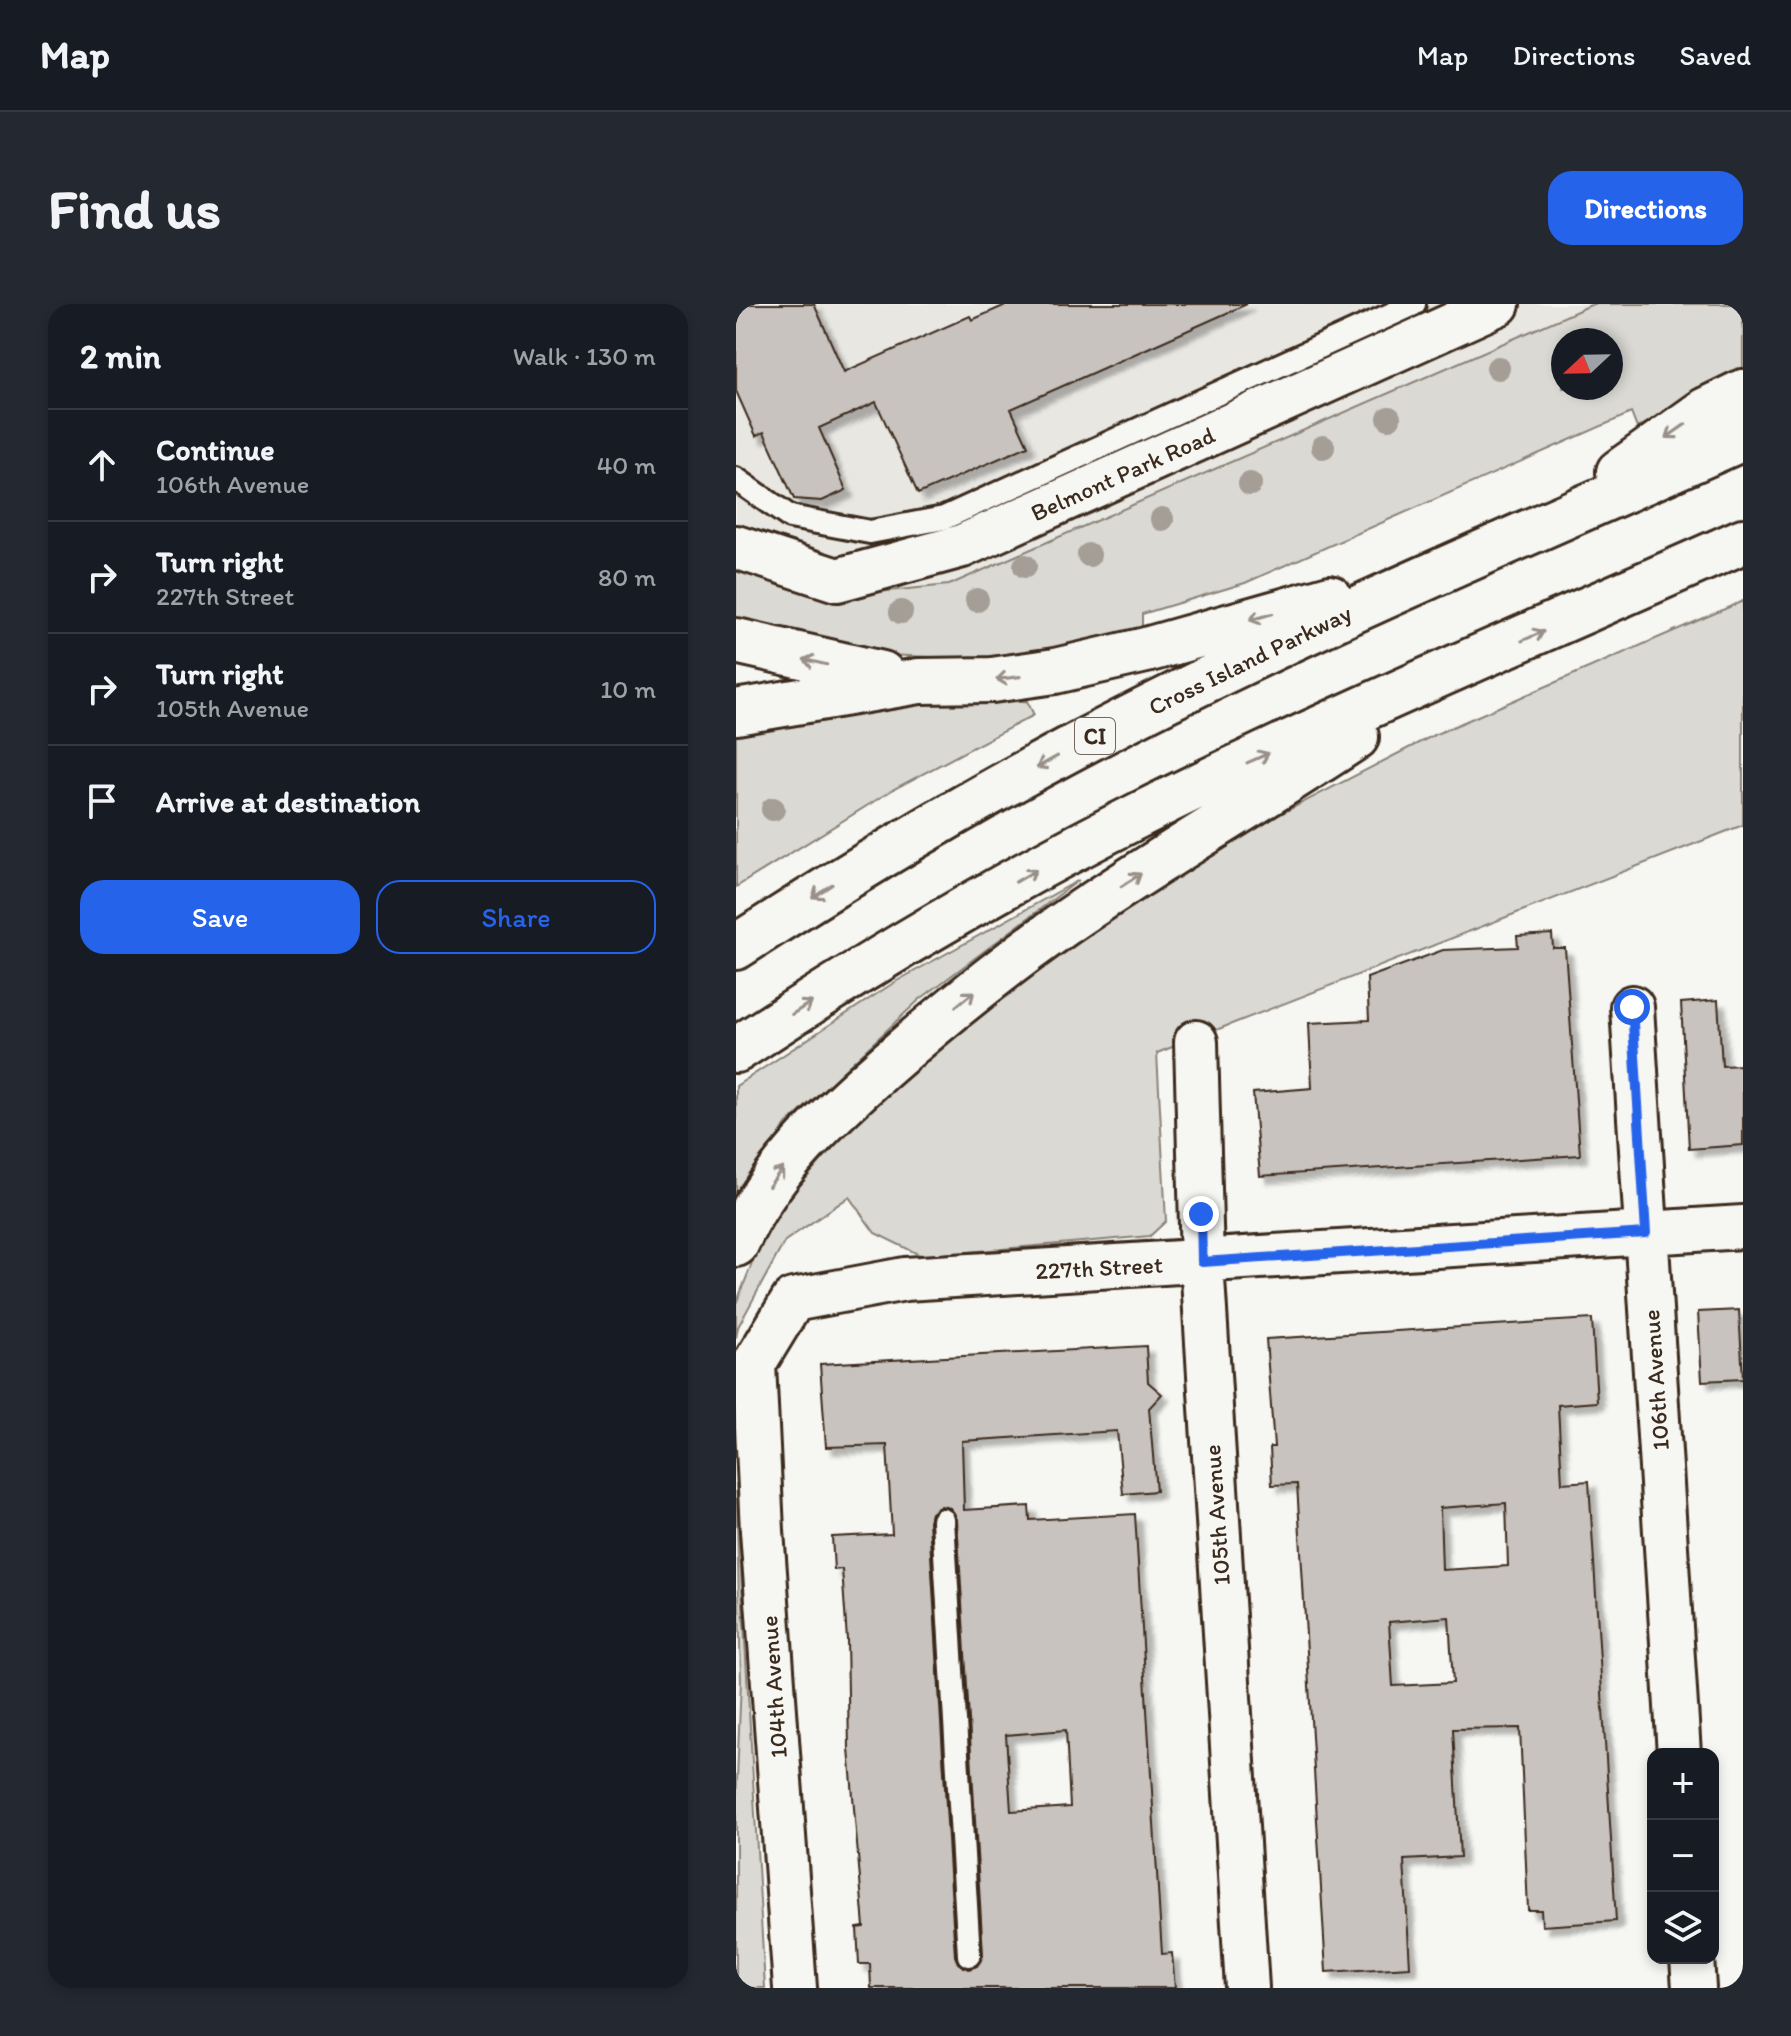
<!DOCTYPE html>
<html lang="en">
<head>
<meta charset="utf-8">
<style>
  body { margin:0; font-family:Itim,sans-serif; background:#242831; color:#f1f3f6 }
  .controls { position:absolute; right:24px; bottom:24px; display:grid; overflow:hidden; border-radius:16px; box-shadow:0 4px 12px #0003 }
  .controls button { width:72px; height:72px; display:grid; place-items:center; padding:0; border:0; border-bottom:2px solid #363941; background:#171b24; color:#f1f3f6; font:40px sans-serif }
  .compass { position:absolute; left:815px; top:24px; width:72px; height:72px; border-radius:50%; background:#171b24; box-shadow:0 4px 12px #0003; rotate:248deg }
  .stop { position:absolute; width:24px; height:24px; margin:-18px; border:6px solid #2563eb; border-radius:50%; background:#fff }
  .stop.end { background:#2563eb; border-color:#fff; box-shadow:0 2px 8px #0008 }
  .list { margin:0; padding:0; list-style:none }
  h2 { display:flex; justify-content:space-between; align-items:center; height:104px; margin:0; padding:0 32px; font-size:34px }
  h2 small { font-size:26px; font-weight:400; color:#9ea1a6 }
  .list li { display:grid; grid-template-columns:52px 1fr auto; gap:24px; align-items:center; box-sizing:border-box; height:112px; padding:0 32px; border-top:2px solid #363941 }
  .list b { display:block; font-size:30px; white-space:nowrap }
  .list p { margin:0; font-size:26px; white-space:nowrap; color:#9ea1a6 }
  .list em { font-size:26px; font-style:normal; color:#9ea1a6 }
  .actions { display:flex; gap:16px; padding:24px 32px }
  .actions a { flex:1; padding:18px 0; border:2px solid #2563eb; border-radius:24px; text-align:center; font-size:28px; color:#2563eb }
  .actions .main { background:#2563eb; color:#fff }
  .icon { flex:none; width:44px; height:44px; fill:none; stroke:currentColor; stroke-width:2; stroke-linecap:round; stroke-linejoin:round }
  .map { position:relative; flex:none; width:1007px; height:1684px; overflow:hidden; border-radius:24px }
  header { display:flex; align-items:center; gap:48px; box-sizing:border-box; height:112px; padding:0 40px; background:#171b24; border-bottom:2px solid #363941 }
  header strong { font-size:38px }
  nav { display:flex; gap:44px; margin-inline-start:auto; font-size:28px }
  .intro { display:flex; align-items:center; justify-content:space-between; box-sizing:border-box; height:192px; padding:0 48px }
  h1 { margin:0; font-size:56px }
  .button { padding:20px 36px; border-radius:24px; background:#2563eb; color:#fff; font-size:28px; font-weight:700 }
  main { display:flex; gap:48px; padding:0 48px }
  aside { flex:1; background:#171b24; border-radius:24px; box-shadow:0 4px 12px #0003 }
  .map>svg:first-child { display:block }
</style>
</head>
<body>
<header>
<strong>Map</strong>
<nav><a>Map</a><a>Directions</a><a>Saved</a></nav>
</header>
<div class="intro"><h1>Find us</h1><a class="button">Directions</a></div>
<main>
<aside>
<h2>2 min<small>Walk · 130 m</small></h2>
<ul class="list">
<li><svg class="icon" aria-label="ahead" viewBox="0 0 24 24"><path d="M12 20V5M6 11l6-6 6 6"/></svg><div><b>Continue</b><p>106th Avenue</p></div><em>40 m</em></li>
<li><svg class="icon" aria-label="right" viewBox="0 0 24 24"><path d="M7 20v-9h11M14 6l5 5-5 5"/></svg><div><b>Turn right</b><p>227th Street</p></div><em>80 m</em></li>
<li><svg class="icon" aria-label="right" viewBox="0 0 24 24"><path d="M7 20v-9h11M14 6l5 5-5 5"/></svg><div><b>Turn right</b><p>105th Avenue</p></div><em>10 m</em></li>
<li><svg class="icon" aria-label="arrive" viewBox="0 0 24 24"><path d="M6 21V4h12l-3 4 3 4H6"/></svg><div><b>Arrive at destination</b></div></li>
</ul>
<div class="actions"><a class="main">Save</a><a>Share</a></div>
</aside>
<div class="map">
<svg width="1007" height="1684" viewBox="0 0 1007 1684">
  <defs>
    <filter id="shadow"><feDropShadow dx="7" dy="7" stdDeviation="2" flood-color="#0004"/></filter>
  </defs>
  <rect width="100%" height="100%" fill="#f6f6f2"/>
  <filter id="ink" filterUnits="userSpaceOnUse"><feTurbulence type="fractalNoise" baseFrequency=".0125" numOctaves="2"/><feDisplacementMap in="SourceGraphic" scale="16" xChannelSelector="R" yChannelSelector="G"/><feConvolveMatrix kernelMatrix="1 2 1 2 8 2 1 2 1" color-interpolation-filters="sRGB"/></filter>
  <g filter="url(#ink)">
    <path fill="#e8e7e2" d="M0 0H895L257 286 0 292Z"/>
    <path fill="#dad9d3" stroke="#8a8278" stroke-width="2" fill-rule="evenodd" d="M857 0H1007V71L901 124 895 109 509 279 406 310V332L258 356 130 350 0 313V265L52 283 111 291 213 281ZM827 36H875V84H827Z
      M1007 297V521L421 749 430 917 414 932 186 952 139 929 113 893 49 937 2 1023 0 1034V1000L32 919 125 810 271 686 428 570 698 431Z
      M291 397 298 411 158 485 0 583V431L159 398Z
      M343 576 183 696 50 821 0 892V782L159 678Z
      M0 1180 29 1684H0V1500L5 1376Z"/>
    <path fill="#c8c3be" stroke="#3b2a1e" stroke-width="2" fill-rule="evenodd" filter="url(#shadow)" d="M0 0H78L108 68 234 12 236 16 272 0H511L275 105 292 142 182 190 140 98 83 124 110 186 86 197 58 195 28 128 20 132 0 87Z
      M816 630 817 644H829L844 851 524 872 517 789 576 784 573 719 633 716 631 674 707 646 782 643 781 632Z
      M982 696 986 762 1007 761V841L953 845 945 699Z
      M1003 1006 1007 1075 966 1077 962 1008Z
      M856 1015 861 1098 822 1101 826 1179 853 1177 880 1617 806 1622 805 1606H792L784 1424 717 1425 724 1553 668 1556 674 1663 590 1668 561 1180 536 1181 534 1143H538L530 1035ZM770 1199 772 1262 706 1266 704 1204ZM713 1313 717 1379 657 1382 653 1318Z
      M410 1042 412 1078 426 1090 413 1104 420 1187 387 1190 381 1127 226 1137 228 1206 293 1202 294 1216 399 1210 426 1650 436 1649 439 1684H135L134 1660H123L121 1624 128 1623 113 1445 111 1336 106 1265 98 1266 96 1233 156 1230 151 1141 90 1143 84 1060ZM205 1202 214 1204 221 1215 247 1650 241 1662 233 1665 222 1659 219 1652 193 1217 195 1209ZM330 1426 334 1503 275 1507 270 1431Z"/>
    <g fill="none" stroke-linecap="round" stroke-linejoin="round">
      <defs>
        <path id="service" d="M0 175 54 213 134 228 208 214 678 0
          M207 1216 233 1651"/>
        <path id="minor" d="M0 243 101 276 226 242 762 0
          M896 703 943 1450
          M460 738 466 958 511 1684
          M956 1654 958 1684
          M59 1684 26 1227 18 1060 57 996 169 975 1007 923"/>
        <path id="motorway" d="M883 168 970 106 1007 88
          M0 337 146 370
          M0 408 183 377 256 376 319 367 410 346 594 294
          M0 643C113 570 229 500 349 437 563 325 786 232 1007 134
          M0 746C131 660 267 579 407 509 603 411 807 326 1007 237
          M0 940C31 869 90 814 147 764 205 713 265 664 328 620 423 554 524 497 620 433"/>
      </defs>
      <use href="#service" stroke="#3b2a1e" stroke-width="28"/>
      <use href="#minor" stroke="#3b2a1e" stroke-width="48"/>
      <use href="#motorway" stroke="#3b2a1e" stroke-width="50"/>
      <use href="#service" stroke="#f6f6f2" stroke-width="22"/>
      <use href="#minor" stroke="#f6f6f2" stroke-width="42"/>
      <use href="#motorway" stroke="#f6f6f2" stroke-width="44"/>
    </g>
    <g fill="#a59e96">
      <circle cx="762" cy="64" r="12"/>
      <circle cx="653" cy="114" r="12"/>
      <circle cx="587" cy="143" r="12"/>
      <circle cx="514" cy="180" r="12"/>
      <circle cx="426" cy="215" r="12"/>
      <circle cx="353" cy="251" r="12"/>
      <circle cx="289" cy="262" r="12"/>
      <circle cx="241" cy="296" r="12"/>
      <circle cx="165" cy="308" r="12"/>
      <circle cx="37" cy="505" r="12"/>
    </g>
    <defs><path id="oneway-shaft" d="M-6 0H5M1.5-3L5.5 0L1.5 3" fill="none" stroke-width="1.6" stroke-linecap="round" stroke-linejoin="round" transform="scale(2)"/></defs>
    <g stroke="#989088">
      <use href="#oneway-shaft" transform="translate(940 127) rotate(145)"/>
      <use href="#oneway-shaft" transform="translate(525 313) rotate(164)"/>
      <use href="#oneway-shaft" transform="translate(797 332) rotate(-24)"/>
      <use href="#oneway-shaft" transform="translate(79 358) rotate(-167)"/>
      <use href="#oneway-shaft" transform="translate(272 374) rotate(173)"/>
      <use href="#oneway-shaft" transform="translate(522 454) rotate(-24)"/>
      <use href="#oneway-shaft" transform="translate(311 458) rotate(151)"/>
      <use href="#oneway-shaft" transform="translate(290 572) rotate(-30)"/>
      <use href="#oneway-shaft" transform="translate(395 576) rotate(-33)"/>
      <use href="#oneway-shaft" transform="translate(86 587) rotate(147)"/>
      <use href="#oneway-shaft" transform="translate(229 695) rotate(-39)"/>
      <use href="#oneway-shaft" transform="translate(66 704) rotate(-32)"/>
      <use href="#oneway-shaft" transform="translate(40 873) rotate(-53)"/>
    </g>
  </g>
  <g fill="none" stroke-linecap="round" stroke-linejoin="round" filter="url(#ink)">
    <path stroke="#2563eb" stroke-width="10" d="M465 910 466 958 910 929 896 703"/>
  </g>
  <g text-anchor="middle" stroke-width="7" stroke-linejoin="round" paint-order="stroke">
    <rect fill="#f6f6f2" stroke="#73675e" stroke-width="2" x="339" y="414" width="40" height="36" rx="6"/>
    <g font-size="22" font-weight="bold" fill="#3b2a1e">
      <text x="359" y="440">CI</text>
    </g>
    <g font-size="24" fill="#3b2a1e" stroke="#f6f6f2">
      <text transform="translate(387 170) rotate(-24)" y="8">Belmont Park Road</text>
      <text transform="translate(514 356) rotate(-26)" y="8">Cross Island Parkway</text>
      <text transform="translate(363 964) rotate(-3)" y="8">227th Street</text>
      <text transform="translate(920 1076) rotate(-94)" y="8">106th Avenue</text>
      <text transform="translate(481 1211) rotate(-94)" y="8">105th Avenue</text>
      <text transform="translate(38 1383) rotate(-94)" y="8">104th Avenue</text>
    </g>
  </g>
</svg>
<div class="controls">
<button>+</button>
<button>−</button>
<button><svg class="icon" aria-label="layers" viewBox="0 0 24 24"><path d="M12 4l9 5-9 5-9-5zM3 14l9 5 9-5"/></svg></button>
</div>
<svg class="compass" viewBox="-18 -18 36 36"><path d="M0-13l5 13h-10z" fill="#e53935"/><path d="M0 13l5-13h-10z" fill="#9ea1a6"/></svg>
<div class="stop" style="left:896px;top:703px"></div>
<div class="stop end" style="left:465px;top:910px"></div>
</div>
</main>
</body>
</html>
